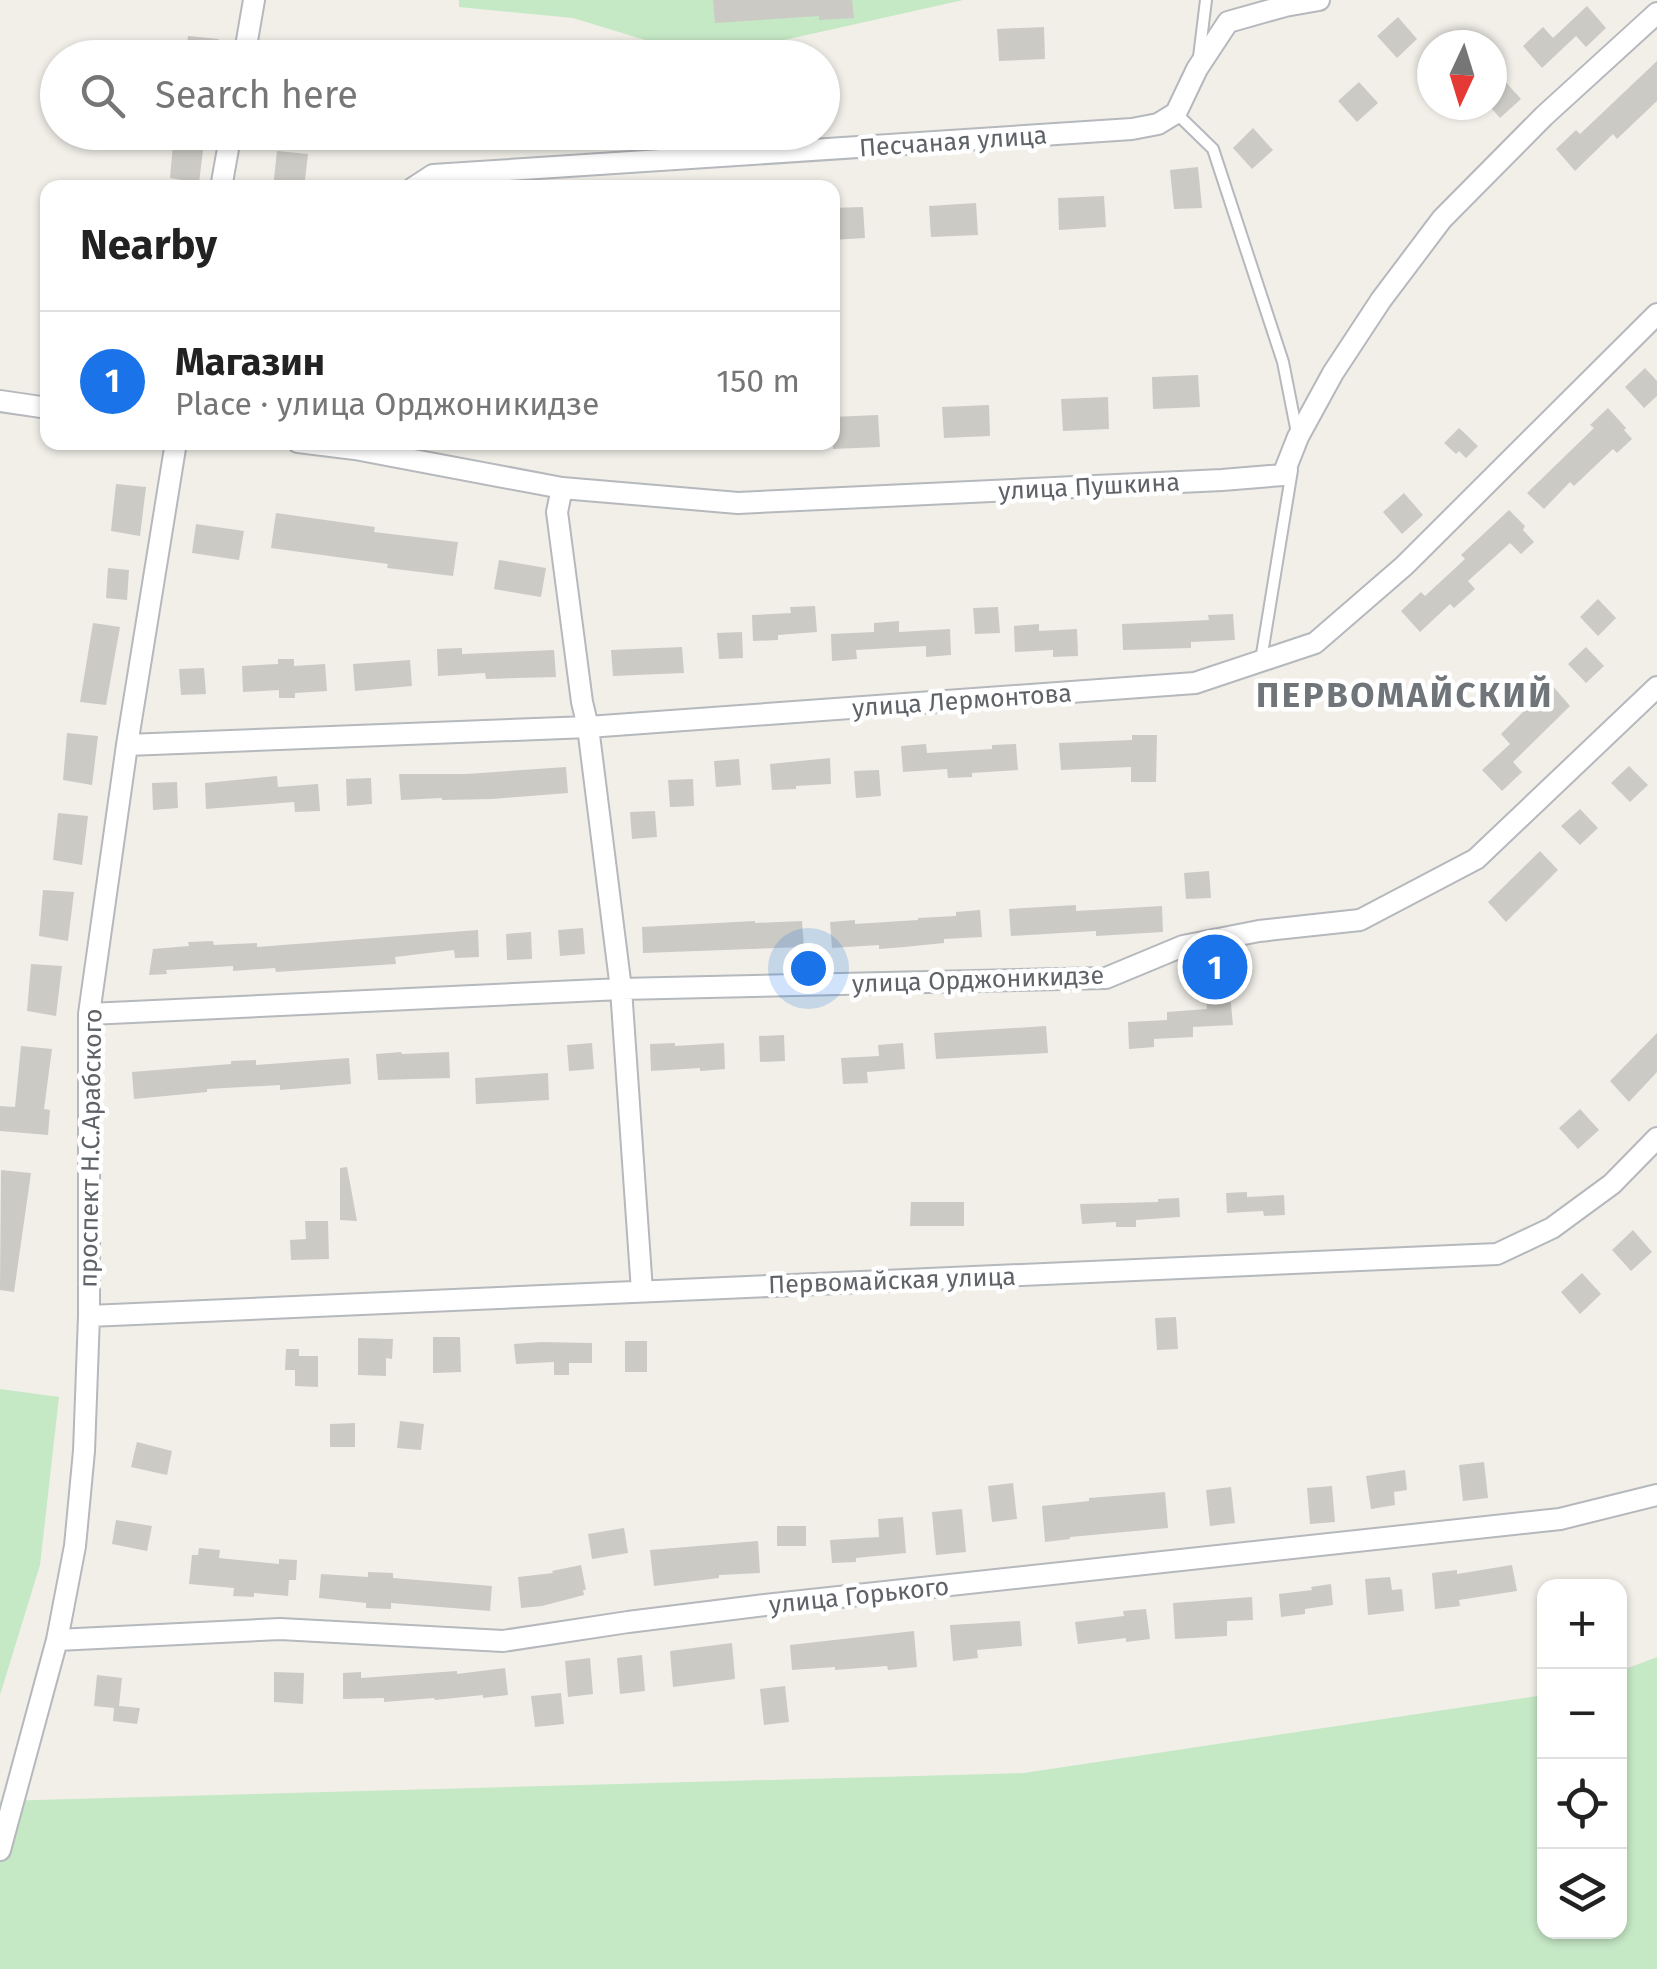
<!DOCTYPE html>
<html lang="en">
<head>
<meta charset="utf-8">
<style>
  body { margin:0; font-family:"Fira Sans",sans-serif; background:#f2f2f2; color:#222 }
  .controls { position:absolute; right:30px; bottom:30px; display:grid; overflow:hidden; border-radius:20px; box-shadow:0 2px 8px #0004 }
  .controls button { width:90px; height:90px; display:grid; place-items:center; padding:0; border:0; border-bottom:2px solid #e0e0e0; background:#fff; color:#222; font:50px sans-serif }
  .compass { position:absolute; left:1417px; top:30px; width:90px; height:90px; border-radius:50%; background:#fff; box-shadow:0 2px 8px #0004; rotate:184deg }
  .you { position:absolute; left:808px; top:968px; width:35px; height:35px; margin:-25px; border:8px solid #fff; border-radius:50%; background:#1a73e8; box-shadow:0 0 0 15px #1a73e833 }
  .badge { display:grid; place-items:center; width:65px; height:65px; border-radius:50%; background:#1a73e8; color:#fff; font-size:32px; font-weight:700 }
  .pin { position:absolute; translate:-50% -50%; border:5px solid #fff; box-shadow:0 2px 10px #0006 }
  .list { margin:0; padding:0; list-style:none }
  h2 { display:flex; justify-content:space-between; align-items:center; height:130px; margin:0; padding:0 40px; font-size:42px }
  h2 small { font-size:32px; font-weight:400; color:#767676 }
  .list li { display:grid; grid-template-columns:65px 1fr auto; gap:30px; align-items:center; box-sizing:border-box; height:140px; padding:0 40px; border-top:2px solid #e0e0e0 }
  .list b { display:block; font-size:38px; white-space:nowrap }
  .list p { margin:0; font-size:32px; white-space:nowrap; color:#767676 }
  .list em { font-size:32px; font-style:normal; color:#767676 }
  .icon { flex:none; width:55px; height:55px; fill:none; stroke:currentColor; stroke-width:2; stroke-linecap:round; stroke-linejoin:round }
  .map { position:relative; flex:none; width:1657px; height:1969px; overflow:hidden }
  .search { position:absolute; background:#fff; box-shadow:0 2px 8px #0004; left:40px; top:40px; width:800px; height:110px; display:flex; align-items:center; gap:25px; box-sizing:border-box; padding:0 35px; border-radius:55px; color:#767676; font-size:38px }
  .panel { position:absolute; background:#fff; box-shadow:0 2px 8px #0004; left:40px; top:180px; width:800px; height:270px; border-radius:20px }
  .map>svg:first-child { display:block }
</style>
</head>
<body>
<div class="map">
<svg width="1657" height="1969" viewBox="0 0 1657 1969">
  <rect width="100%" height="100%" fill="#f1efe8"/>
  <path fill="#c5e8c5" d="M459 0H963L704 58 573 18 459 7Z
    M0 1389 59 1397 40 1565 0 1695Z
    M1657 1657V1969H0V1801L1024 1773 1544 1695V1932H1620V1671Z"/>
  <path fill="#cccac5" d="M713 0H852L854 18 819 20V16L715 23Z
    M1587 6 1606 28 1586 47 1576 36 1542 68 1523 46 1543 27 1553 38Z
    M1398 17 1417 39 1397 58 1377 36Z
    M1044 27 1045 59 999 61 997 29Z
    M188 36 219 39 217 58H186Z
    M1657 61V101L1617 139 1613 134 1575 171 1556 149 1576 130 1580 134Z
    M1502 78 1521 99 1500 118 1492 109V87Z
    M1359 82 1378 103 1357 122 1338 101Z
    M1253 128 1273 150 1252 169 1233 148Z
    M174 132 205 134 199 183 170 178Z
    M277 151 308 154 304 188H273Z
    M1198 167 1202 208 1174 209 1170 170Z
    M1104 196 1106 227 1059 230 1058 198Z
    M976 203 978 235 931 237 929 206Z
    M863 207 865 238 832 240V208Z
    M1645 368 1657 381V396L1644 408 1625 387Z
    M1198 375 1200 407 1153 409 1152 377Z
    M1108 397 1109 429 1063 431 1061 399Z
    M989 405 990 436 944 438 942 407Z
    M1608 408 1626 428 1624 430 1632 439 1617 453 1613 449 1574 486 1570 482 1544 509 1527 493 1594 428 1590 425Z
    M878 415 880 447 833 449 832 417Z
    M1459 428 1478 446 1466 458 1459 451 1456 454 1444 443Z
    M116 484 146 487 140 536 111 531Z
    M1404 493 1423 515 1402 534 1383 512Z
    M1509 510 1525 526 1523 530 1534 542 1521 554 1510 543 1468 581 1475 589 1454 608 1450 604 1420 632 1401 611 1421 592 1425 596 1465 559 1461 555Z
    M276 513 375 527 374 532 458 542 453 576 387 568 388 564 271 548Z
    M196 524 244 531 239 560 192 553Z
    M499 560 546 568 541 597 494 589Z
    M108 568 129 570 127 600 106 598Z
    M1598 599 1616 618 1598 636 1580 617Z
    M815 606 817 632 778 635V640L753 641 752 615 791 613 790 607Z
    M998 607 1000 633 975 634 973 608Z
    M1233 614 1235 640 1191 642V648L1123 650 1122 624 1209 620 1208 615Z
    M899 621V632L950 629 951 655 926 657V646L856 650 857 659 832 661 831 634 874 632V623Z
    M93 623 120 627 106 705 80 702Z
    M1039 624V631L1077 629 1078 656 1053 657V650L1015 652 1014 626Z
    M742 632 743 658 719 659 717 633Z
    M682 647 684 673 613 676 611 650Z
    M1586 647 1604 666 1586 683 1568 664Z
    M462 648V654L554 650 556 677 486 679 485 673 438 676 437 649Z
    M278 659H294V666L325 664 327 691 295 693V698H279V690L243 692 242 666 278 664Z
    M410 660 412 686 355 691 353 664Z
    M204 668 206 694 181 695 179 669Z
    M1551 684 1570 706 1513 762 1522 772 1502 791 1482 770 1510 744 1501 734Z
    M67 733 98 736 92 785 63 780Z
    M1132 735H1157L1156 782H1131V767L1061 770 1059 743 1132 740Z
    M926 744 927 753 992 749V745L1016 744 1018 770 972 773V777L948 778 947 769 903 772 901 746Z
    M830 758 831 784 796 786V789L772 790 770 764Z
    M739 759 741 785 716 787 714 761Z
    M1629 766 1648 785 1630 802 1611 783Z
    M566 767 568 793 492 799 442 800V798L401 800 399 774H466Z
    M879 770 881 796 856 798 854 771Z
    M277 776 278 787 318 784 320 811 295 812 294 802 206 809 205 783Z
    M371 778 372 804 347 806 346 779Z
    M693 779 694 806 670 807 668 780Z
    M177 782 178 808 153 810 152 783Z
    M1580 809 1598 828 1580 845 1561 826Z
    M655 811 657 837 632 839 630 812Z
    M58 813 88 816 82 865 53 860Z
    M1540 851 1558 870 1506 922 1488 902Z
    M1209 871 1211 898 1186 899 1184 873Z
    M43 890 74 892 68 941 39 936Z
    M1076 905V911L1162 906 1163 932 1096 936V931L1011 936 1009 909Z
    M980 910 982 937 944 939V943L904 947 879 949V945L832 948 830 922 855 920V924L918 920V918L956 916V912Z
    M755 921V923L802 921 804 947 643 953 642 927Z
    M583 928 585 954 560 956 558 930Z
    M478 930 479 957 455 958 454 950 395 957 396 964 276 972 275 968 233 971V966L166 970 167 974 149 975 153 949 189 946 188 942 213 941 214 945 257 943V947Z
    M531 932 532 959 507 960 506 934Z
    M1226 953 1233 1025 1193 1027V1037L1154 1039V1047L1129 1049 1128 1022 1167 1020V1012L1207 1009 1202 956Z
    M31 964 62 966 56 1016 27 1011Z
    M1046 1026 1048 1053 936 1059 934 1033Z
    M1657 1033V1072L1629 1102 1610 1081Z
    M784 1035 785 1061 760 1062 759 1036Z
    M592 1043 594 1069 569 1071 567 1045Z
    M675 1043V1046L724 1043 725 1069 700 1071V1068L651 1071 650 1044Z
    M903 1043 905 1069 867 1072 868 1083 843 1084 841 1058 879 1056 878 1045Z
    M21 1046 52 1049 44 1109 50 1110 48 1135 0 1131V1106L15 1107Z
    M401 1052 402 1054 449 1052 450 1078 378 1080 376 1054Z
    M349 1058 351 1084 280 1090V1085L207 1089V1092L134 1099 132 1072 231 1064V1061L256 1060V1065Z
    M548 1073 549 1100 476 1104 475 1078Z
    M1580 1109 1599 1130 1578 1149 1559 1128Z
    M347 1167 357 1221 340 1220V1168Z
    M1 1170 31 1173 14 1292 0 1290Z
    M1247 1192V1197L1284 1195 1285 1215 1264 1216 1263 1211 1227 1213 1226 1193Z
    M1179 1198 1180 1217 1136 1220V1227H1116V1222L1082 1224 1080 1204 1158 1202V1199Z
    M911 1202H964V1226H910Z
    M305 1221H328L329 1259 291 1260 290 1240 306 1239Z
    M1633 1230 1652 1252 1631 1271 1612 1250Z
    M1582 1273 1601 1294 1580 1314 1561 1292Z
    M1176 1317 1178 1349 1157 1350 1155 1318Z
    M433 1337H460L461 1372 433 1373Z
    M358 1338 393 1339 392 1359 386 1358V1376L358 1375Z
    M625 1341H647V1372H625Z
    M541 1342 592 1343V1363H569V1375H554V1362L516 1364 514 1344Z
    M286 1349H299V1356H318V1387L295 1386V1370H285Z
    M400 1421 424 1424 421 1450 397 1448Z
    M355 1423V1447H330V1424Z
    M137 1442 172 1451 167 1475 131 1467Z
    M1484 1462 1488 1498 1463 1501 1459 1465Z
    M1405 1470 1407 1490 1394 1492 1395 1505 1371 1509 1366 1476Z
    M1013 1483 1017 1519 992 1522 988 1486Z
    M1332 1486 1335 1522 1310 1524 1307 1488Z
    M1231 1487 1235 1523 1210 1526 1206 1490Z
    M1165 1492 1168 1528 1070 1537V1539L1045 1542 1042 1506 1089 1501V1498Z
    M962 1509 966 1552 936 1555 932 1512Z
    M903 1517 906 1553 856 1558V1562L832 1563 830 1540 879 1537 878 1519Z
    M116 1520 152 1526 147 1551 112 1544Z
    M777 1526H806V1546H777Z
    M624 1528 628 1553 592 1559 588 1534Z
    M758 1541 760 1573 719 1575V1578L654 1586 650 1550Z
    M199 1548 220 1550 219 1558 279 1564V1559L297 1560 296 1580H289L288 1596 254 1593V1597L233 1596 234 1588 189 1584 192 1555H198Z
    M581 1565 586 1590H583L584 1595 542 1606 521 1608 518 1577 553 1573 552 1571Z
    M1512 1565 1517 1591 1459 1600 1460 1606 1435 1609 1432 1573 1457 1570V1574Z
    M368 1572 393 1573V1578L492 1586 490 1611 391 1603V1609L366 1608V1603L319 1598 321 1574 368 1577Z
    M1390 1577 1392 1590 1402 1589 1404 1611 1368 1615 1365 1579Z
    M1331 1584 1333 1605 1305 1609V1614L1281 1617 1279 1594 1312 1590 1311 1587Z
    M1252 1597 1253 1620 1227 1621V1636L1175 1639 1173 1603Z
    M1146 1609 1150 1639 1126 1642V1638L1078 1644 1075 1622 1124 1616 1123 1611Z
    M1020 1621 1022 1646 977 1650 978 1658 953 1661 950 1625Z
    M914 1631 917 1667 888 1670 887 1666 835 1670V1667L792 1670 790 1645Z
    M732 1643 735 1679 673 1687 670 1651Z
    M642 1655 645 1691 620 1694 617 1658Z
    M590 1658 593 1694 568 1697 565 1661Z
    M505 1668 508 1695 483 1698V1695L435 1700 434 1698 384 1702V1698L343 1699V1673L361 1672V1678L457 1671V1674Z
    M274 1672 304 1673 303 1704 274 1702Z
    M97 1675 122 1678 119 1706 140 1708 137 1724 113 1721 114 1708 94 1706Z
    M785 1686 789 1722 764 1725 760 1689Z
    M561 1693 564 1724 535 1727 531 1696Z"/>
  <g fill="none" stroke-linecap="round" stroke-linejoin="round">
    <defs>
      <path id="service" d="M1199 57 1206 0
        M1178 109 1176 113 1213 149 1283 362 1297 433
        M1261 660 1292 470"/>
      <path id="minor" d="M244 58 254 0
        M221 188 231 132
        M413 188 433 175 1132 129 1158 124 1176 113 1197 69 1228 22 1285 6 1319 0
        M0 401 48 408
        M298 442 355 449 562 488 738 503 1222 480 1283 475 1298 437 1333 373 1381 300 1442 219 1544 116 1657 13
        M562 488 557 512 582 702 588 727 621 989 642 1291
        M127 745 588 727 1195 683 1315 643 1404 566 1657 314
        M89 1014 621 989 1106 978 1183 946 1259 931 1360 920 1476 859 1657 687
        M89 1316 1497 1254 1552 1228 1612 1184 1657 1138
        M57 1640 280 1629 503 1641 628 1622 765 1605 1560 1519 1657 1495
        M0 1850 57 1640 75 1546 84 1451 89 1316V1014L127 745 176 442"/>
    </defs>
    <use href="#service" stroke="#b5b8bc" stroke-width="14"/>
    <use href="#minor" stroke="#b5b8bc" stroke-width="24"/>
    <use href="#service" stroke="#fff" stroke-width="10"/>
    <use href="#minor" stroke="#fff" stroke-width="20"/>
  </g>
  <g text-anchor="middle" stroke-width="9" stroke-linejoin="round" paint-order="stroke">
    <g font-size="25" fill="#5f6368" stroke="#fff">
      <text transform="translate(953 141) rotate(-4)" y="9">Песчаная улица</text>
      <text transform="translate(1089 486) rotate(-3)" y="9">улица Пушкина</text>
      <text transform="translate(962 700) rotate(-4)" y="9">улица Лермонтова</text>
      <text transform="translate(978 979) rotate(-2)" y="9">улица Орджоникидзе</text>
      <text transform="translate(90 1148) rotate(-89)" y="9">проспект Н.С.Арабского</text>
      <text transform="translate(892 1280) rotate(-2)" y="9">Первомайская улица</text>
      <text transform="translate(859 1595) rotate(-6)" y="9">улица Горького</text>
    </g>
    <g font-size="35" font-weight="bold" letter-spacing="2.5" fill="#70757a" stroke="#fff">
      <text x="1405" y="707">ПЕРВОМАЙСКИЙ</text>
    </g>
  </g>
</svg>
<div class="controls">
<button>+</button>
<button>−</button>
<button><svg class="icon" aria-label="locate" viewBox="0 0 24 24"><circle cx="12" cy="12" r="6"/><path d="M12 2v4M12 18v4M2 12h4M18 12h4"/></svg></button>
<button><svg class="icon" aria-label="layers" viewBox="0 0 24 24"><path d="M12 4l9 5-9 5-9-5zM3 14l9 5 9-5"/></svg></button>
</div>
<svg class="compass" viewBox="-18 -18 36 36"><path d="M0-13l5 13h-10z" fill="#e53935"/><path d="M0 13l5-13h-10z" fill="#767676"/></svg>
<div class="you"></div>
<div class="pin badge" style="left:1215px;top:967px">1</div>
<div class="search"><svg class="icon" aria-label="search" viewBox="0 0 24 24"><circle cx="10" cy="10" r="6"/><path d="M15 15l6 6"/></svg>Search here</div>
<section class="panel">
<h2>Nearby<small></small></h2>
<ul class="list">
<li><span class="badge">1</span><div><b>Магазин</b><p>Place · улица Орджоникидзе</p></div><em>150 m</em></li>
</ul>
</section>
</div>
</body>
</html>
